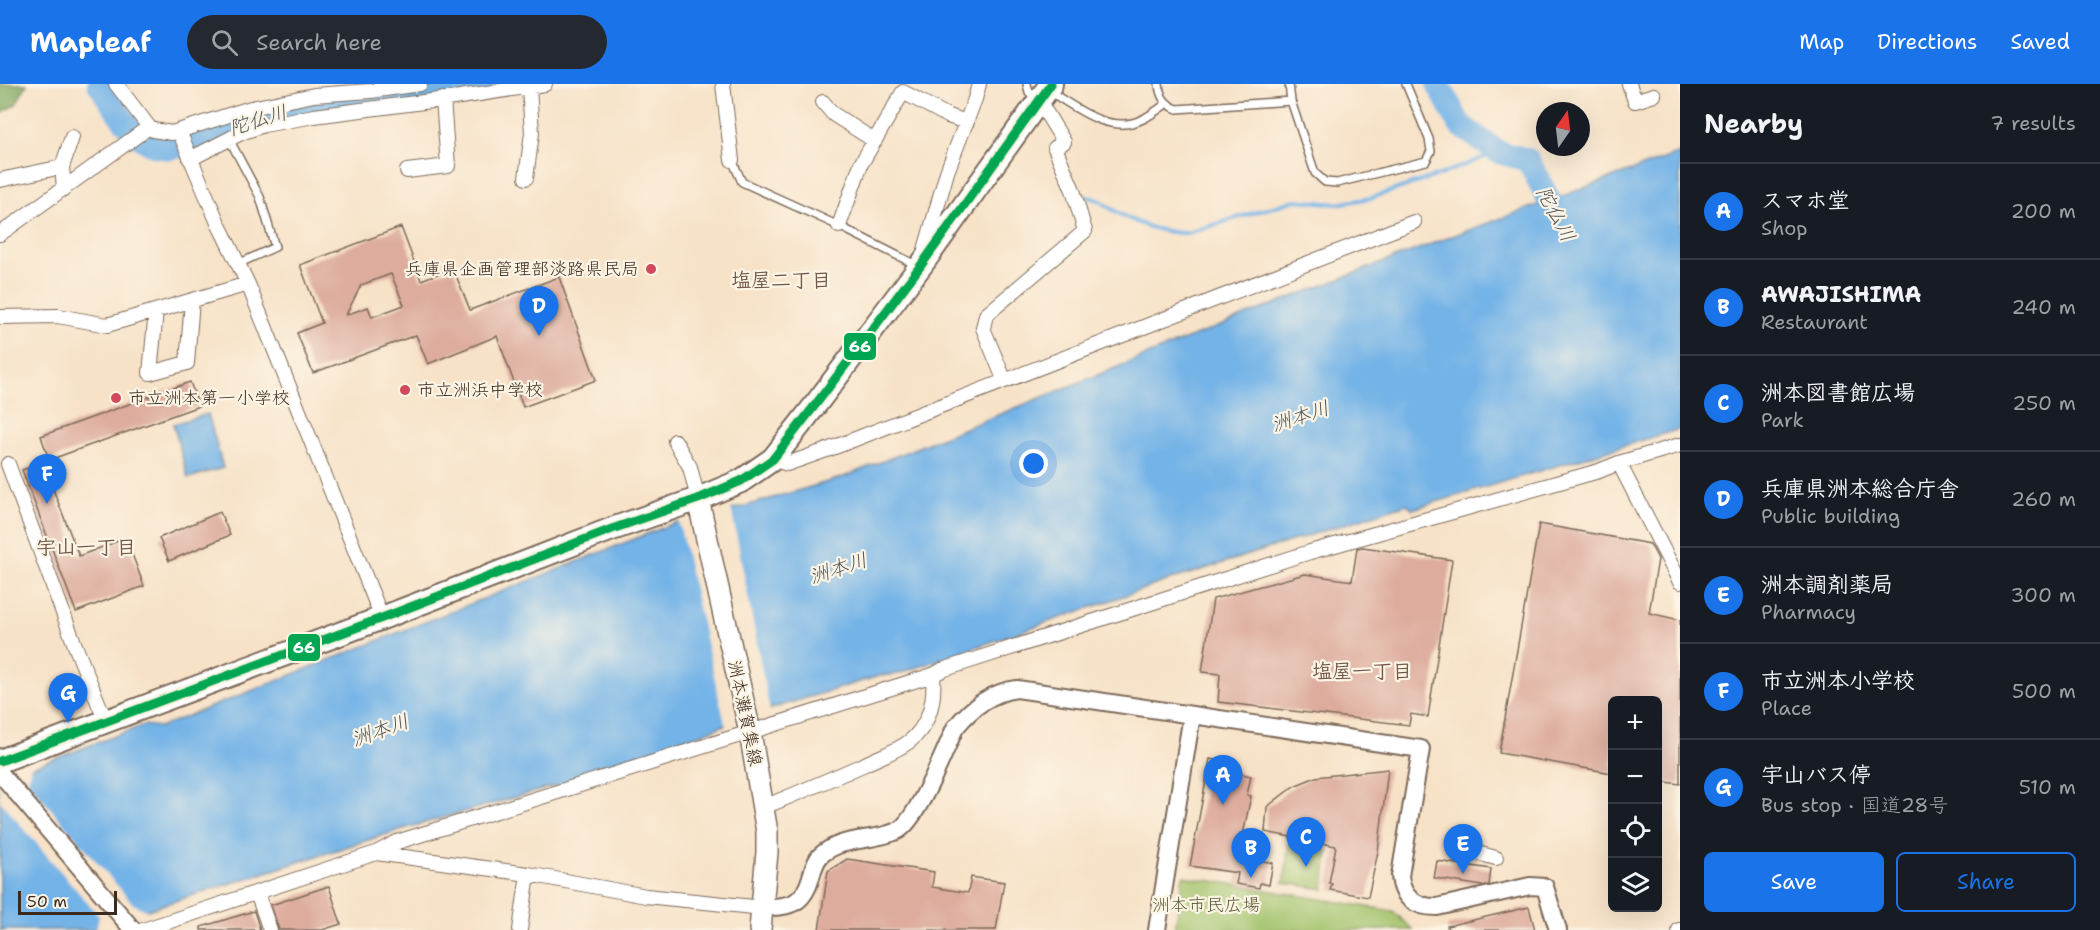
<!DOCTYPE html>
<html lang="en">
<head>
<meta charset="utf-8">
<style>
  body { margin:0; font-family:"Shantell Sans","Klee One",sans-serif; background:#242831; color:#f1f3f6 }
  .controls { position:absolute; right:18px; bottom:18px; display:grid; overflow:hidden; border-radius:9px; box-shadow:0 6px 24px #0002 }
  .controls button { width:54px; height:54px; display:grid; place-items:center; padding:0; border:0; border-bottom:2px solid #363941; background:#171b24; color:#f1f3f6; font:30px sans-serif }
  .compass { position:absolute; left:1536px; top:18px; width:54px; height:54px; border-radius:50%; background:#171b24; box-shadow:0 6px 24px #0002; rotate:14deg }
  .scale { position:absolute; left:18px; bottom:15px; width:99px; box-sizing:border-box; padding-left:6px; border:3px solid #3b2a1e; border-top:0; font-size:16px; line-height:21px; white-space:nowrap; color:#3b2a1e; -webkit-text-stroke:4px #fcf5e5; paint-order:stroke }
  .you { position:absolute; left:1034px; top:380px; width:21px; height:21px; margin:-15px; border:4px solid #fff; border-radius:50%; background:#1a73e8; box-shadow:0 0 0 9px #1a73e833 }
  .badge { display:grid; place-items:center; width:39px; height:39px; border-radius:50%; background:#1a73e8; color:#fff; font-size:20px; font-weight:700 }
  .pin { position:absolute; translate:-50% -50px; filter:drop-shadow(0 2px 3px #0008) }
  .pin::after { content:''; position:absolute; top:32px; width:21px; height:18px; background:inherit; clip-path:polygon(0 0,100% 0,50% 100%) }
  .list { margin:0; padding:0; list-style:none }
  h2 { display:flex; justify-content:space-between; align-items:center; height:78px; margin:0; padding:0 24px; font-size:26px }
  h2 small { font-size:20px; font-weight:400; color:#9ea1a6 }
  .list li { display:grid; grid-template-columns:39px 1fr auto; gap:18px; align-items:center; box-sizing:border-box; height:96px; padding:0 24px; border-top:2px solid #363941 }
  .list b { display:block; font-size:22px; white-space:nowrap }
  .list p { margin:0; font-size:20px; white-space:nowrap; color:#9ea1a6 }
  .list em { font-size:20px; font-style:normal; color:#9ea1a6 }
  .actions { display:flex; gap:12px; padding:18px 24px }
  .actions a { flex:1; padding:14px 0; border:2px solid #1a73e8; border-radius:9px; text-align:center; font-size:21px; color:#1a73e8 }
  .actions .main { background:#1a73e8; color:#fff }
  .icon { flex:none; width:33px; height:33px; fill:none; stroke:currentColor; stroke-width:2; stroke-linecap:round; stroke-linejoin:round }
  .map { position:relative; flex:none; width:1680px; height:846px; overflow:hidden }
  header { display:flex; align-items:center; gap:36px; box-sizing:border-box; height:84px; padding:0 30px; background:#1a73e8; color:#fff }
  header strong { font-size:28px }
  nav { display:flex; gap:33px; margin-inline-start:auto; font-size:21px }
  .search { width:420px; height:54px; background:#242831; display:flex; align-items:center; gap:15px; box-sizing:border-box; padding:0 21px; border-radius:33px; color:#9ea1a6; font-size:22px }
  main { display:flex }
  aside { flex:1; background:#171b24 }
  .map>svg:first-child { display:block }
</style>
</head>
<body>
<header>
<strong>Mapleaf</strong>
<div class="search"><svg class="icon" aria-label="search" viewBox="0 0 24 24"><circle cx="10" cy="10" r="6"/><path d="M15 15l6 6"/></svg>Search here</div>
<nav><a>Map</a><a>Directions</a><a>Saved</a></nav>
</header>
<main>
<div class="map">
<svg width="1680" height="846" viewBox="0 0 1680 846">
  <rect width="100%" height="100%" fill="#fcf5e5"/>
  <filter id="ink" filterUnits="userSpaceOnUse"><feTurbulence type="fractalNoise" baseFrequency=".0167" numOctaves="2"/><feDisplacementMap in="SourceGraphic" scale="12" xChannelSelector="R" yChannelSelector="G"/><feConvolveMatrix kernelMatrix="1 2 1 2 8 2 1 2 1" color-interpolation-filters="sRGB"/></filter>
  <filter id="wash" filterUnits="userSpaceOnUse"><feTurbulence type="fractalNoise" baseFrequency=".008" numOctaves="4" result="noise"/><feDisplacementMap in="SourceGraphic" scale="24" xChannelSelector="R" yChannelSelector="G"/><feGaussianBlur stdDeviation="1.35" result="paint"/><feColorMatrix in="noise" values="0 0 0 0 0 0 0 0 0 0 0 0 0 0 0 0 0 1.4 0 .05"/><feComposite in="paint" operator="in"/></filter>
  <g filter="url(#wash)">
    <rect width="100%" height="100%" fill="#f7e2c8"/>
    <path fill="#a1c26b" stroke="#6e7644" stroke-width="1.5" d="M1289 761 1328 766 1324 805 1284 799Z
      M1183 792 1393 827 1413 846H1175Z"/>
    <path fill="#80a85f" stroke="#5e693e" stroke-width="1.5" d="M0 0H27L16 20 0 30Z"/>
    <path fill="#73b3e7" stroke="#576e82" stroke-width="1.5" d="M1680 69V345L1413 425 1407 420 1164 498 898 590 879 592 757 629 581 695 403 745 159 822 92 846H0V695L144 641 160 643 677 438 742 423 841 394 1277 219 1447 154Z
      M208 330 223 384 188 394 173 340Z"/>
    <path fill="#f7e2c8" d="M731 423 770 628 726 644 678 435Z
      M31 681 28 698 133 820 150 828 96 846 99 832 0 717V692Z"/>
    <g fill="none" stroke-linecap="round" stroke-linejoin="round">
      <path stroke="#73b3e7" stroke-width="4" d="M1086 113C1099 114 1105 121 1115 127 1138 141 1160 149 1187 149L1296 116 1337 120 1371 114 1442 90 1498 68"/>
      <path stroke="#73b3e7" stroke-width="24" d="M99 0C112 19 134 57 157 62 185 70 217 45 243 37 286 23 333 19 378 14 413 10 448 5 482 0
        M1438 0 1460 41 1498 68 1528 76 1564 145"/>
    </g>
    <g id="blocks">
      <path fill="#ddac9d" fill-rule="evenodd" d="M401 143 421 196 453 184 470 226 559 193 596 296 523 323 497 252 428 280 416 251 313 289 297 249 322 239 300 181ZM391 190 404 221 372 233 368 223 346 231 361 201Z
        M190 298 199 322 49 376 41 352Z
        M43 379 79 472 126 454 144 502 76 528 22 386Z
        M220 428 230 451 169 477 159 454Z
        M1539 440 1650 460 1658 475 1649 529 1680 536V700L1658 697V616H1612V689L1499 669Z
        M1363 463 1452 476 1428 633 1411 630 1409 641 1218 618 1220 590 1202 588 1213 515 1305 490 1352 497 1357 464Z
        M1210 675 1226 678 1224 686 1251 692 1247 711 1251 712 1243 751 1268 756 1263 777 1273 779 1269 801 1260 799 1259 804 1236 800 1238 789 1190 782Z
        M1388 685 1378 768 1368 813 1330 806 1332 800 1329 799 1336 762 1265 748 1267 723 1294 702 1316 693Z
        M847 775 934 788 932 803 968 809 971 793 1004 798 996 846H819L828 787Z
        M1437 777 1491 785 1489 801 1482 802 1434 794Z
        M329 802 341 840 322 846H279L271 821Z
        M1529 823 1535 846H1448L1447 842Z
        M254 827 260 846H201V843Z"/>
    </g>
  </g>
  <g filter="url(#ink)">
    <use href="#blocks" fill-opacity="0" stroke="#7d6a5a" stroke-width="1.5"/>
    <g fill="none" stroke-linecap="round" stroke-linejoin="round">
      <defs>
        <path id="service" d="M1027 0 1029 8 1037 15
          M1159 0C1160 13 1165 20 1177 25L1291 17
          M1289 0 1291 17 1315 89 1325 98 1337 99 1426 77 1431 67 1429 55 1406 0
          M1049 7C1075 23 1110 52 1143 35 1151 31 1159 25 1166 20
          M229 55 260 113 275 163 238 180
          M732 76 742 98 839 142 918 182"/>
        <path id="minor" d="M116 0 149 43 153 46 172 49 251 24 314 11 371 7 420 0
          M723 0 732 76
          M1629 0 1635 17 1654 11
          M823 18 833 30 875 57
          M179 47 218 139 248 200 382 534
          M190 75 241 49 264 41 314 32 447 15 545 0
          M62 83 72 53
          M407 87 448 82 443 15
          M526 94 532 49 529 3
          M0 96 62 83 64 105
          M839 142 861 80 903 8 948 32 967 38
          M0 150 149 43
          M925 166 947 88 975 15 979 0
          M156 227 150 289 187 279 192 216
          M0 233 58 232 107 241 248 200
          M1004 295 983 244 986 231 1085 147 1073 106 1055 64 1064 58 1039 17
          M675 357 690 383 698 415
          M773 375 787 380 827 366 1414 138
          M1619 379 1680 498
          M8 380 76 564 106 638
          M764 723C798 709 831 695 865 680 879 673 897 667 910 657 930 640 935 615 933 591
          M1466 766 1496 774
          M376 769 528 790 646 812 763 824
          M257 809 270 846
          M143 846 376 769 397 758 933 591 942 586 1310 468 1599 387 1619 379 1680 361
          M520 846 528 790
          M1679 846H1680"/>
        <path id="tertiary" d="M0 689 133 846
          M763 824C789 822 803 822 811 793 813 786 815 778 820 772 841 752 873 758 897 747 917 738 945 666 955 644 971 624 991 608 1017 605L1421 665 1400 792C1402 814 1415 823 1437 823L1530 802 1545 803 1558 846
          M1157 846 1192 631"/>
        <path id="primary" d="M698 415 750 648 767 748V768L760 846"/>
        <path id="trunk" d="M0 677 382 534 612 445 698 415 741 397 773 375 816 320 922 180 1051 0"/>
      </defs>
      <use href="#service" stroke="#7d6a5a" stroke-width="10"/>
      <use href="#minor" stroke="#7d6a5a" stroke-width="16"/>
      <use href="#tertiary" stroke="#7d6a5a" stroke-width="20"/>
      <use href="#primary" stroke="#7d6a5a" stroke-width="24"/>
      <use href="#trunk" stroke="#7d6a5a" stroke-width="26"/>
      <use href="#service" stroke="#fff" stroke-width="7"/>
      <use href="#minor" stroke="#fff" stroke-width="14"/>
      <use href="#tertiary" stroke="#fff" stroke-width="16"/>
      <use href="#primary" stroke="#fff" stroke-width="21"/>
      <use href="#trunk" stroke="#fff" stroke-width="22"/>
      <defs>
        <path id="bus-1" d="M0 677 382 534 612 445 698 415 741 397 773 375 816 320 922 180 1051 0"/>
      </defs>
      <use href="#bus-1" stroke="#fcf5e5" stroke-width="14"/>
      <use href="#bus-1" stroke="#00a651" stroke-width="9"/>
    </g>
  </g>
  <g fill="#d1495b" stroke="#fcf5e5" stroke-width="2">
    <circle cx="651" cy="185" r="6"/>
    <circle cx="405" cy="306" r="6"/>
    <circle cx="116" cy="314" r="6"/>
  </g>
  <g text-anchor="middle" stroke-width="4.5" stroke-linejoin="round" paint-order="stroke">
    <g font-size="18" fill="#3b2a1e" stroke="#fcf5e5" text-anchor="start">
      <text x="639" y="191" text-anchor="end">兵庫県企画管理部淡路県民局</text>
      <text x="417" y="312">市立洲浜中学校</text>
      <text x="128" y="320">市立洲本第一小学校</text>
    </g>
    <g font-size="18" fill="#3b2a1e" stroke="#fcf5e5">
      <text transform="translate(745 629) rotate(78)" y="6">洲本灘賀集線</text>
    </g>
    <g font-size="18" fill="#5a5835" stroke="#fcf5e5">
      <text x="1206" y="827">洲本市民広場</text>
    </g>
    <g font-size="20" font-style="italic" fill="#4c535a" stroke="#fcf5e5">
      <text transform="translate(258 36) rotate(-17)" y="7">陀仏川</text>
      <text transform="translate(1556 130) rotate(62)" y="7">陀仏川</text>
      <text transform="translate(1300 332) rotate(-18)" y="7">洲本川</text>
      <text transform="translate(838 484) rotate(-18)" y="7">洲本川</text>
      <text transform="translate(380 646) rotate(-20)" y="7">洲本川</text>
    </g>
    <g font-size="20" font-weight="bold" fill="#74584a" stroke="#fcf5e5">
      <text x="781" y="203">塩屋二丁目</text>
      <text x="86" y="470">宇山一丁目</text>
      <text x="1362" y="594">塩屋一丁目</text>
    </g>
  </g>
  <g stroke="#fcf5e5" stroke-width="2">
    <rect x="843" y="248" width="34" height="29" rx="6" fill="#00a651"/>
    <rect x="287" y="549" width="34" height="29" rx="6" fill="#00a651"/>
  </g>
  <g font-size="16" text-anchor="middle" font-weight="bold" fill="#fff">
    <text x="860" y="268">66</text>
    <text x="304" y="569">66</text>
  </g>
</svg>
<div class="controls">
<button>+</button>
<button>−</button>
<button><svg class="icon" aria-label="locate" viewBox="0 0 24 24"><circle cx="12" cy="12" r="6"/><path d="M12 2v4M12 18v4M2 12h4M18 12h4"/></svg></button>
<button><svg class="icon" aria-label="layers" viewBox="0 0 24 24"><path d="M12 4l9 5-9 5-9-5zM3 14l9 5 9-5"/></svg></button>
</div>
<svg class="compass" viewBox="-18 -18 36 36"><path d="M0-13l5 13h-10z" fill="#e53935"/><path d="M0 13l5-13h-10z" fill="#9ea1a6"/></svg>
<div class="scale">50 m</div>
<div class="you"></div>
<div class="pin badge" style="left:1223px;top:721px">A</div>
<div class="pin badge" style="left:1251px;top:794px">B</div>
<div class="pin badge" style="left:1306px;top:783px">C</div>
<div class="pin badge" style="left:539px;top:252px">D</div>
<div class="pin badge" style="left:1463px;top:790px">E</div>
<div class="pin badge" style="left:47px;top:420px">F</div>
<div class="pin badge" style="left:68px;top:639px">G</div>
</div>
<aside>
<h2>Nearby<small>7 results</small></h2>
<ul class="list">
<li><span class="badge">A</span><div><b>スマホ堂</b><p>Shop</p></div><em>200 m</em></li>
<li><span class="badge">B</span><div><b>AWAJISHIMA</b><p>Restaurant</p></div><em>240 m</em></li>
<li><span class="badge">C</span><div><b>洲本図書館広場</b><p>Park</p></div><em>250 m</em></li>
<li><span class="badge">D</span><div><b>兵庫県洲本総合庁舎</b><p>Public building</p></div><em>260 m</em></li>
<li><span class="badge">E</span><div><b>洲本調剤薬局</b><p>Pharmacy</p></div><em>300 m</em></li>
<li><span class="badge">F</span><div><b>市立洲本小学校</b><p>Place</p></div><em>500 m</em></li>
<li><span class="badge">G</span><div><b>宇山バス停</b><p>Bus stop · 国道28号</p></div><em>510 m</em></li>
</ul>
<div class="actions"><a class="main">Save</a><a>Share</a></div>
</aside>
</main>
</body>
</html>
